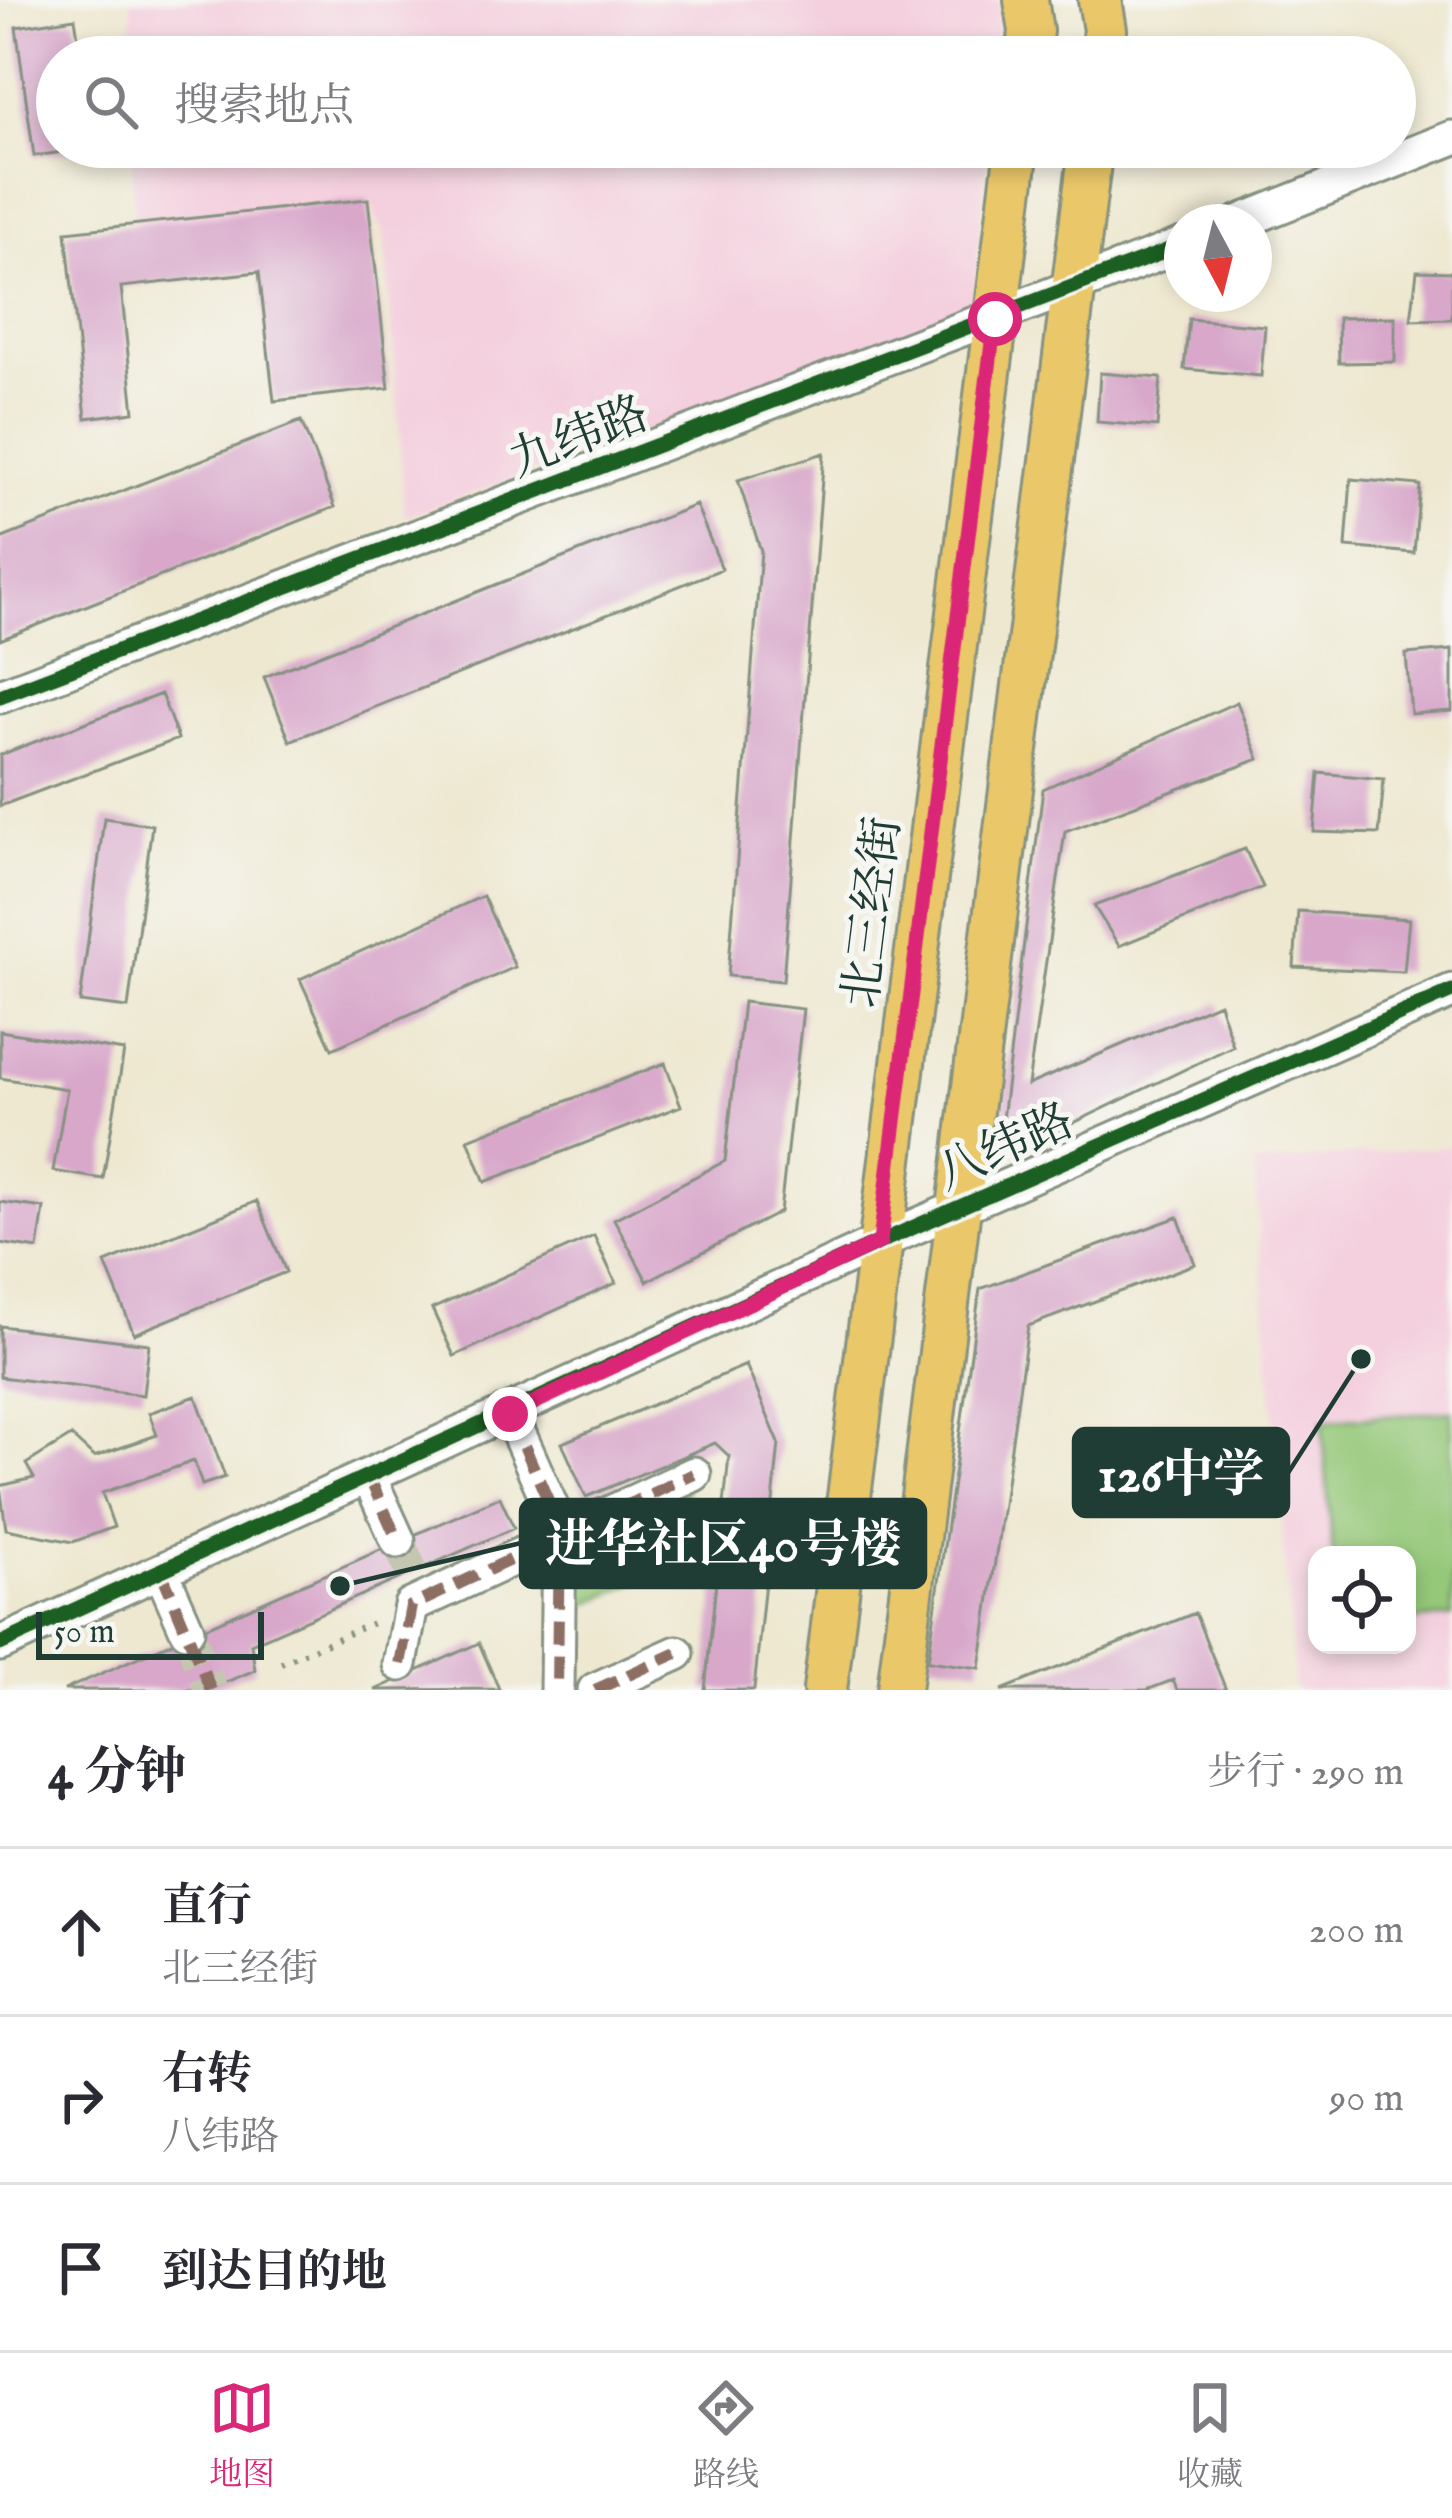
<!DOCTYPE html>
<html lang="zh">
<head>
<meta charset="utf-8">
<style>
  body { margin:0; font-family:"IM FELL English","Noto Serif SC",serif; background:#f2f2f3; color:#2b2b33 }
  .controls { position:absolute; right:36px; bottom:36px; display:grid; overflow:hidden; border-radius:24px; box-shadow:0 6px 18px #0003 }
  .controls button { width:108px; height:108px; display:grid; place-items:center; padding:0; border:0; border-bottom:3px solid #e1e1e2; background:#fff; color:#2b2b33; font:60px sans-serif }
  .compass { position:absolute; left:1164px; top:204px; width:108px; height:108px; border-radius:50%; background:#fff; box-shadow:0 6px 18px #0003; rotate:173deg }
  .scale { position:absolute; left:36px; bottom:30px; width:228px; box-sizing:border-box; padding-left:12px; border:6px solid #1f3d34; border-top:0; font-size:33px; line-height:42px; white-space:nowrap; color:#1f3d34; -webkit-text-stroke:9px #f6f6f2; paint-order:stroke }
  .stop { position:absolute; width:36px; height:36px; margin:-27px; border:9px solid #db2777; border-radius:50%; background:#fff }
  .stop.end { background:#db2777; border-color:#fff; box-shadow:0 3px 12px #0008 }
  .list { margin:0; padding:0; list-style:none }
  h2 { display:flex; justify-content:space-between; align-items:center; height:156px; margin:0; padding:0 48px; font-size:51px }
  h2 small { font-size:39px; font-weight:400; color:#7c7c81 }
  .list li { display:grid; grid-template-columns:78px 1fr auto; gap:36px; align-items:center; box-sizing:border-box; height:168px; padding:0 48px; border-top:3px solid #e1e1e2 }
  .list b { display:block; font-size:45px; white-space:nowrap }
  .list p { margin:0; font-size:39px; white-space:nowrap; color:#7c7c81 }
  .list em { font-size:39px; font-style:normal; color:#7c7c81 }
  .icon { flex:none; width:66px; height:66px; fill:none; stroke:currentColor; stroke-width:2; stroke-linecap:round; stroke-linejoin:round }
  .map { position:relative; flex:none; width:1452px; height:1690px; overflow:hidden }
  .search { position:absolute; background:#fff; box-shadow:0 6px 18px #0003; left:36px; right:36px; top:36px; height:132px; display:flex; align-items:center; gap:30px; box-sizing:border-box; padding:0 42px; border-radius:66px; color:#7c7c81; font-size:45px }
  .sheet { height:660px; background:#fff }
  nav { display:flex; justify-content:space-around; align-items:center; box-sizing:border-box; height:168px; border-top:3px solid #e1e1e2; background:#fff; font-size:33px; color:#7c7c81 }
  nav a { display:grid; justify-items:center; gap:6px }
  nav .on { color:#db2777 }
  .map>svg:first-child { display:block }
</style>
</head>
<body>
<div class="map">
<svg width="1452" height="1690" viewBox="0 0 1452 1690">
  <rect width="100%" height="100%" fill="#f6f6f2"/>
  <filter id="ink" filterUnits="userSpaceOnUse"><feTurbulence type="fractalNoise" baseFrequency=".00833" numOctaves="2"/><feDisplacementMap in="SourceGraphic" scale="24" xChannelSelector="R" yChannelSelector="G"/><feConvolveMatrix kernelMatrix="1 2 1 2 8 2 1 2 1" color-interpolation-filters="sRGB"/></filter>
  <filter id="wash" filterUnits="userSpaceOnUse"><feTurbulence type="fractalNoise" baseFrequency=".004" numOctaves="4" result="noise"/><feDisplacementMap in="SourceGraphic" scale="48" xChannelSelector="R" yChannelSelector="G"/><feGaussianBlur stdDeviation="2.7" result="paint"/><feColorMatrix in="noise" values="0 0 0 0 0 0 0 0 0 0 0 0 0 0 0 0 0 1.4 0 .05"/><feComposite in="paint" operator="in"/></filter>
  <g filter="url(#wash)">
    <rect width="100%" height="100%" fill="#eee8d0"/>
    <path fill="#f4cfde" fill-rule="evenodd" d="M131 0H1000L995 57H132Z
      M133 147H987L973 309 729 403 405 517 385 237 369 200 134 240Z
      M1452 1146V1690H1295L1254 1164ZM1317 1555H1407V1645H1317Z"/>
    <path fill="#95c879" stroke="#5a8256" stroke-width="3" d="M1452 1411V1617L1407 1621V1555H1333L1322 1421Z
      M685 1489 688 1559 572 1611 569 1543Z"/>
    <g id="blocks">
      <path fill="#d8a7ca" d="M75 18 81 57H57V147L77 150 34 156 16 27Z
        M368 199 389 388 274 401 259 272 121 287 134 412 86 418 66 232Z
        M1417 271 1452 272V319L1411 320Z
        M1395 317V362L1339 363 1338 318Z
        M1189 319 1265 326 1261 376 1184 369Z
        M1100 373 1161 378 1157 427 1097 422Z
        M301 421 335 507 0 640V539Z
        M824 453 783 981 728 976 761 551 738 480Z
        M1351 479 1420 485 1414 553 1346 547Z
        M696 505 722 569 290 741 264 677Z
        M1452 650V711L1411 714 1406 654Z
        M161 694 178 739 0 806V755Z
        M1237 702 1259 759 1065 831 1028 1085 1219 1003 1233 1046 997 1160 1043 789Z
        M1319 773 1384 779 1379 834 1314 832Z
        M104 818 152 825 128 1008 80 1002Z
        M1245 849 1263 887 1119 946 1094 906Z
        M483 896 515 967 332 1049 300 979Z
        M1298 911 1409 919 1404 972 1294 967Z
        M743 1002 803 1009 780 1212 647 1281 614 1219 725 1161Z
        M0 1031 124 1051 103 1179 53 1171 67 1089 0 1078Z
        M665 1063 681 1106 485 1182 468 1139Z
        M257 1201 286 1272 134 1334 105 1263Z
        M0 1202 44 1208 38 1249 0 1243Z
        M1178 1217 1195 1264 1028 1326 980 1668 928 1661 980 1289Z
        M594 1236 616 1283 454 1356 432 1309Z
        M0 1326 149 1344 143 1395 0 1377Z
        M746 1365 779 1443 754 1690H705L729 1456 715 1443 586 1497 562 1443Z
        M196 1396 225 1477 202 1485 194 1461 102 1493 114 1527 73 1542 6 1529 0 1486 34 1478 26 1464 71 1436 94 1457 157 1435 149 1413Z
        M500 1497 514 1528 251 1644 255 1670 207 1690H64Z
        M1195 1613 1226 1690H1177L1173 1680 1147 1690H1002Z
        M479 1643 499 1689 375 1690Z"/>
    </g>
  </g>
  <g filter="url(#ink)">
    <use href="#blocks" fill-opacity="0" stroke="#869282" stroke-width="3"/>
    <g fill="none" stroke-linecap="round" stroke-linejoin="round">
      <path stroke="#c5c6b1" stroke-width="33" stroke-dasharray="33 16" stroke-linecap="butt" d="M398 1541 414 1577
        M187 1630 211 1690"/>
      <defs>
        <path id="minor" d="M1240 222 1452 138
          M0 696 1182 245
          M510 1414 559 1525 557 1690
          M369 1477 398 1541
          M161 1571 187 1630
          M0 1644 880 1242 1452 991
          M400 1664 411 1606 694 1474
          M595 1690 677 1653"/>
        <path id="major" d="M1026 0 1031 31 1028 57
          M1100 0 1105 30 1102 57
          M825 1690 1017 147
          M899 1690 1091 147"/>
      </defs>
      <use href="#minor" stroke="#869282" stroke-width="39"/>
      <use href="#major" stroke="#869282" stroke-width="48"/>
      <path stroke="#869282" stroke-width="6" stroke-dasharray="3 9" stroke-linecap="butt" d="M281 1663 375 1622"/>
      <use href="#minor" stroke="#fff" stroke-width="33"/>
      <use href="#major" stroke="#eac769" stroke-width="42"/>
      <path stroke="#8d6e63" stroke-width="12" stroke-dasharray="24 12" stroke-linecap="butt" d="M510 1414 559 1525 557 1690
        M369 1477 398 1541
        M161 1571 211 1690
        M400 1664 411 1606 694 1474
        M595 1690 677 1653"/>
      <defs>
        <path id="cycleway" d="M0 696 1182 245
          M0 1644 880 1242 1452 991"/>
      </defs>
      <use href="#cycleway" stroke="#f6f6f2" stroke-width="22"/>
      <use href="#cycleway" stroke="#1b5e20" stroke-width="15"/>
    </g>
  </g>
  <g fill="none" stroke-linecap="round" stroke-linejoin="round" filter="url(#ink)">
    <path stroke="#db2777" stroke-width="15" d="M510 1414 880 1242 995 319"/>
  </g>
  <g text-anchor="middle" stroke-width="10" stroke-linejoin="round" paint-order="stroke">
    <g font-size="48" fill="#1f3d34" stroke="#f6f6f2">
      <text transform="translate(578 435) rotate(-21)" y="17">九纬路</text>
      <text transform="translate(870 912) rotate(-83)" y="17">北三经街</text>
      <text transform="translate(1004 1145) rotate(-24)" y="17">八纬路</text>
    </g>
  </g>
  <path fill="none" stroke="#1f3d34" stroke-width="4.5" d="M1361 1359L1288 1473M340 1586L521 1543"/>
  <g fill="#1f3d34" stroke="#f6f6f2" stroke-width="4.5">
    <circle cx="1361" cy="1359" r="12"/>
    <circle cx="340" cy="1586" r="12"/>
  </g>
  <g fill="#1f3d34" stroke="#1f3d34" stroke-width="4.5">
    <rect x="1074" y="1429" width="214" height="87" rx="12"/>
    <rect x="521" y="1500" width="404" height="87" rx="12"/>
  </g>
  <g font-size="51" text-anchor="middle" font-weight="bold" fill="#fff">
    <text x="1181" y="1491">126中学</text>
    <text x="723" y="1561">进华社区40号楼</text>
  </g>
</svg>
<div class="controls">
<button><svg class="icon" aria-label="locate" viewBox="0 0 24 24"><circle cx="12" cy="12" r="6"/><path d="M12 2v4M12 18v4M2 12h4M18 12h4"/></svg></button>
</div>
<svg class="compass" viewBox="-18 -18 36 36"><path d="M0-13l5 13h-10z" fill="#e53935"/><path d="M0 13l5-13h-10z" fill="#7c7c81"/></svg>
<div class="scale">50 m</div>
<div class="stop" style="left:995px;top:319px"></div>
<div class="stop end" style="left:510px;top:1414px"></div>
<div class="search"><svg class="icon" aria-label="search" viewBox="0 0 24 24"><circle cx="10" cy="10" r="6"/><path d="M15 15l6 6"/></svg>搜索地点</div>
</div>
<section class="sheet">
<h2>4 分钟<small>步行 · 290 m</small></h2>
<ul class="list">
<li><svg class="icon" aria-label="ahead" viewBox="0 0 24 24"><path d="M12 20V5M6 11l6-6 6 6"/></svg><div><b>直行</b><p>北三经街</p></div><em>200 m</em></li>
<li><svg class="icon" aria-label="right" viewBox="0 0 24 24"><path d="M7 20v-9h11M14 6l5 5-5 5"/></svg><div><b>右转</b><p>八纬路</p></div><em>90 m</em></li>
<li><svg class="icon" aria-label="arrive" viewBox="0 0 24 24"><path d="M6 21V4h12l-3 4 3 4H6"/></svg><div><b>到达目的地</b></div></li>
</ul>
</section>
<nav>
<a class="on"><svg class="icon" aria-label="map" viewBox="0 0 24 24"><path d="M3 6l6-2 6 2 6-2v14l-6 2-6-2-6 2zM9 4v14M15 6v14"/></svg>地图</a>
<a><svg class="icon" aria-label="directions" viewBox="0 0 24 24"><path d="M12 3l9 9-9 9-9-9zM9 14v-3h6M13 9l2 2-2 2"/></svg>路线</a>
<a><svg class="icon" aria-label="saved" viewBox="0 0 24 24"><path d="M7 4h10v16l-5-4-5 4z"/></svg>收藏</a>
</nav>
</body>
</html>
